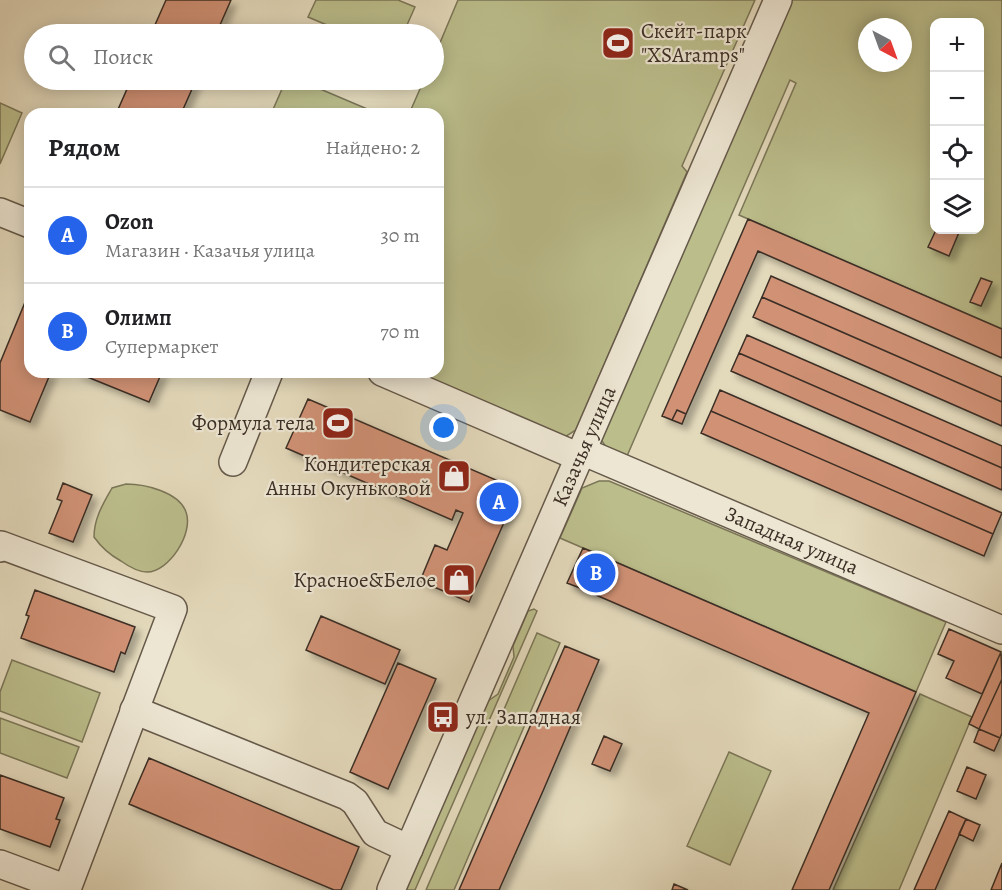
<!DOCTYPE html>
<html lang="ru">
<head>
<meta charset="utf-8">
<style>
  body { margin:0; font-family:Alegreya,serif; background:#f2f2f2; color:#202124 }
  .controls { position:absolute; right:18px; top:18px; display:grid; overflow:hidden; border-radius:12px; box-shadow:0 3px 15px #0003 }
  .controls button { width:54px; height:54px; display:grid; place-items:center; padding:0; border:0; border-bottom:2px solid #e0e0e0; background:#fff; color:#202124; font:30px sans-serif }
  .compass { position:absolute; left:858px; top:18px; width:54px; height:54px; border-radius:50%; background:#fff; box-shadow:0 3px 15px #0003; rotate:139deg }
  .you { position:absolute; left:444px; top:428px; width:21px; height:21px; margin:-15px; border:4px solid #fff; border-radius:50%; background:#1a73e8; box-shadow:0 0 0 9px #1a73e833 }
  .badge { display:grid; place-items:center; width:39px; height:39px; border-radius:50%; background:#2563eb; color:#fff; font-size:20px; font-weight:700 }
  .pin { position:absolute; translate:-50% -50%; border:3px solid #fff; box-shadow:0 2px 6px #0006 }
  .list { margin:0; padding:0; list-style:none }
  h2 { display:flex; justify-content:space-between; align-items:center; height:78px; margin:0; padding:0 24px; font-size:26px }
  h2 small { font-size:20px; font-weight:400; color:#757577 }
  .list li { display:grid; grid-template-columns:39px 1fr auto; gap:18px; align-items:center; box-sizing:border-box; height:96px; padding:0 24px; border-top:2px solid #e0e0e0 }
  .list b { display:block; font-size:22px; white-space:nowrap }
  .list p { margin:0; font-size:20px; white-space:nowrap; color:#757577 }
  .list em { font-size:20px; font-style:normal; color:#757577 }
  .icon { flex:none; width:33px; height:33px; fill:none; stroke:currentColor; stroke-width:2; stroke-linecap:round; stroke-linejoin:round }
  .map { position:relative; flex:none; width:1002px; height:890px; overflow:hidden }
  .search { position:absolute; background:#fff; box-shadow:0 3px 15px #0003; left:24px; top:24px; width:420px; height:66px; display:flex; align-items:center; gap:15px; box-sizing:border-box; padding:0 21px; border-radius:33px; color:#757577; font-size:22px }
  .panel { position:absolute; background:#fff; box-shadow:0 3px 15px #0003; left:24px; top:108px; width:420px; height:270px; border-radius:18px }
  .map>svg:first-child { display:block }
</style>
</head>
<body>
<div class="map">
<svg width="1002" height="890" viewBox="0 0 1002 890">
  <defs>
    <filter id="shadow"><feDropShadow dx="5.5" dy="5.5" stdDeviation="3" flood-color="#0004"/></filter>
  </defs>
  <rect width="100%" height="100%" fill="#e3d9bb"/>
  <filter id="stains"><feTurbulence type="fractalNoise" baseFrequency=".00333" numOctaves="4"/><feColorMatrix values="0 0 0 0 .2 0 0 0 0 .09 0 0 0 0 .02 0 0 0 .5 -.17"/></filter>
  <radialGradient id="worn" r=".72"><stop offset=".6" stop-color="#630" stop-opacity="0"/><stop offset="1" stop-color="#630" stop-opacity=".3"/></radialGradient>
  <path fill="#bbbd8b" stroke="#7b7658" stroke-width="1.5" fill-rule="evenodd" d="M316 0H398L415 7 403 34H348L308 17Z
    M458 0H755L682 166 687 172 576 430 560 440 400 372H438V114H409L424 80H434V57Z
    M791 0H1002V329L739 215 796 83 790 80 627 456 606 447 600 438ZM934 22H980V230H934ZM867 27H903V63H867Z
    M286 80H299L379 114H271Z
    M0 103 22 113 0 164Z
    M599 481H609L946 622 916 692 560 538 582 488Z
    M126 484C145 484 179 492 186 512 194 533 169 572 147 572 138 572 128 566 121 561 110 555 101 547 94 537 94 518 103 504 112 488Z
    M534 609 537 611 415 890H406L488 701 498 694 514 657 513 646 528 611Z
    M537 633 560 643 454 890H426Z
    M12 660 100 693 82 742 0 711V692Z
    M920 694 972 717 899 890H833Z
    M0 718 79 747 67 778 0 753Z
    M729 752 771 771 730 865 687 846Z"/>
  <path fill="#d09174" stroke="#3b2e25" stroke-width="1.5" filter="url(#shadow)" d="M166 0H231L216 34H151Z
    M131 80H196L181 114H116Z
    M748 219 1002 329V358L758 251 686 414 677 410 672 420 662 416Z
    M936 230H960L949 256 928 247Z
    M771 276 1002 377V402L762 297Z
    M981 278 992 282 981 306 970 302Z
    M28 295 30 296V372H51L30 422 0 410V363Z
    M762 297 1002 402V426L753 317Z
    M747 335 1002 446V468L739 353Z
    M739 353 1002 468V490L731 371Z
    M75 372H162L149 402Z
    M720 390 1002 513 993 534 711 411Z
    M308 399 510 486 511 488 510 492 513 493 512 497 514 499 513 502 469 602 420 581 435 545 447 550 463 513 456 510 452 520 286 448Z
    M677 410 686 414 682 424 672 420Z
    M711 411 993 534 984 556 701 433Z
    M63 483 92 495 73 542 49 533 62 501 57 499Z
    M583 548 595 553 580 588 567 583Z
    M595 553 611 560 596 595 580 588Z
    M611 560 916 692 829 890H792L869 713 596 595Z
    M35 590 135 627 125 654 121 652 114 672 21 638 29 616 26 615Z
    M321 616 400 650 385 684 306 650Z
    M949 629 1001 652 982 694 946 678 954 661 938 654Z
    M565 646 599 660 543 791 499 890H459Z
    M1001 652 1002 679 979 729 969 724Z
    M398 663 436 679 388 789 350 772Z
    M1002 679V733L1000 738 979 729Z
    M979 729 1000 738 994 751 974 742Z
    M604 736 622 744 610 771 592 764Z
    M149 758 359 847 341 890H334L129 804Z
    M967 767 986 775 976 799 957 791Z
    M0 775 64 798 56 819 60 820 50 847 0 829Z
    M949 811 966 819 935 890H914Z
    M966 819 980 825 973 841 959 834Z
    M1002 863V890H991Z
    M674 884 688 890H672Z"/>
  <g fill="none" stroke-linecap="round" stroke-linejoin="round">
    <defs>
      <g id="minor">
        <path d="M0 212 30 224"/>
        <path d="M382 372 579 457"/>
        <path id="s1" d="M582 451 1002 630"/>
        <path d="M233 462 269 372"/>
        <path d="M0 548 1 545 173 609 67 889 0 864"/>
        <path d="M134 710 347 796 355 802 375 833 409 849"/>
        <path id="s2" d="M391 890 778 0"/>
      </g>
    </defs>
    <use href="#minor" stroke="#65594a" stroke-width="30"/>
    <use href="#minor" stroke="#ede6d3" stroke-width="27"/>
  </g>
  <defs>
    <symbol id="stadium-square" viewBox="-11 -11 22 22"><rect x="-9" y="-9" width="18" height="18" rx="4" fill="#8f2418" stroke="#ede6d3"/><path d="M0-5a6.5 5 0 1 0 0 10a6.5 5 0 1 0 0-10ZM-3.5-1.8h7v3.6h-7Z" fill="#fff"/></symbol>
    <symbol id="shop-square" viewBox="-11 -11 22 22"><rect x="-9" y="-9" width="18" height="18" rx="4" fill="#8f2418" stroke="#ede6d3"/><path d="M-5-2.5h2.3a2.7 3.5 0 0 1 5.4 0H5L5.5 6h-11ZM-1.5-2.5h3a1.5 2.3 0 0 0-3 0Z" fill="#fff"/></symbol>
    <symbol id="bus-square" viewBox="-11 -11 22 22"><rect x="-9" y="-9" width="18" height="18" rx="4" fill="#8f2418" stroke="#ede6d3"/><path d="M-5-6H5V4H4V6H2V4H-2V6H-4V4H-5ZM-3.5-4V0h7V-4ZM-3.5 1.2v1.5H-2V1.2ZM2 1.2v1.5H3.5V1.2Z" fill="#fff"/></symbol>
  </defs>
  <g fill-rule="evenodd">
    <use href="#stadium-square" x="599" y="24" width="38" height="38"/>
    <use href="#stadium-square" x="319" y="404" width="38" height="38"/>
    <use href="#shop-square" x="435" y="457" width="38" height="38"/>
    <use href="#shop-square" x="440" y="561" width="38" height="38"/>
    <use href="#bus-square" x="424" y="698" width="38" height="38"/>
  </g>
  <g text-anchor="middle" stroke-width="4.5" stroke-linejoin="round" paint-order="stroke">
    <g font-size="21" fill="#3b2e25" stroke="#ede6d3" text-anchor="end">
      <text x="641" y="38" text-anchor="start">Скейт-парк<tspan x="641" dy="24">"XSAramps"</tspan></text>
      <text x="315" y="430">Формула тела</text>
      <text x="431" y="471">Кондитерская<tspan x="431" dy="24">Анны Окуньковой</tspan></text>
      <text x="436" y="587">Красное&amp;Белое</text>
      <text x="466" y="724" text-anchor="start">ул. Западная</text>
    </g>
    <g font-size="21" fill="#3b2e25" stroke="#ede6d3">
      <text dy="7" stroke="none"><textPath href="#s2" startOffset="484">Казачья улица</textPath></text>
      <text dy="7" stroke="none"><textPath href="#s1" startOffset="228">Западная улица</textPath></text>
    </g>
  </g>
  <rect width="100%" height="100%" filter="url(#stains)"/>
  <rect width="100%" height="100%" fill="url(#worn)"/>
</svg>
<div class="controls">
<button>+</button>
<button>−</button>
<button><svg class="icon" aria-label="locate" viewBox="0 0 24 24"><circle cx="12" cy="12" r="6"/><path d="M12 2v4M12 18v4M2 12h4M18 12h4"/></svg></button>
<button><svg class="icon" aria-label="layers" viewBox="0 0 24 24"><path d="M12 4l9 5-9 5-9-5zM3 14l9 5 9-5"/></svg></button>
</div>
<svg class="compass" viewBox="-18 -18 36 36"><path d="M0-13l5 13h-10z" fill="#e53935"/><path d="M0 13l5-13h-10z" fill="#757577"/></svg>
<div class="you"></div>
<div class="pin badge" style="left:499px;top:502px">A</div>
<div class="pin badge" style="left:596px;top:573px">B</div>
<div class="search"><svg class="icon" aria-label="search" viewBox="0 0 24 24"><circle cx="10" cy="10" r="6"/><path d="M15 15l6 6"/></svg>Поиск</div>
<section class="panel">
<h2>Рядом<small>Найдено: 2</small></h2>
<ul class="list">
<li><span class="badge">A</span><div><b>Ozon</b><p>Магазин · Казачья улица</p></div><em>30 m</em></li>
<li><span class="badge">B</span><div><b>Олимп</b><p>Супермаркет</p></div><em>70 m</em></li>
</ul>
</section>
</div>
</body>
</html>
